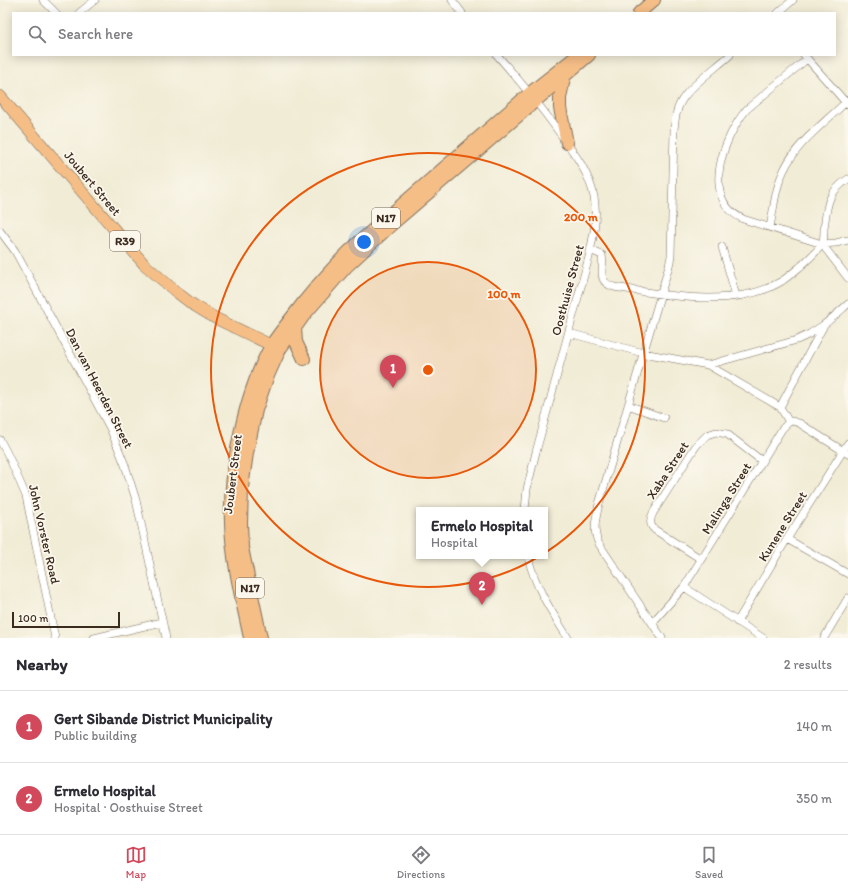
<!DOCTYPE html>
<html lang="en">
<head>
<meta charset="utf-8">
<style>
  body { margin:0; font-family:Itim,sans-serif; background:#f7f7f7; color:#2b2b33 }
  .scale { position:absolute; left:12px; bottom:10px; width:108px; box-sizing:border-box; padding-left:4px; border:2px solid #3b2a1e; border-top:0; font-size:11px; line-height:14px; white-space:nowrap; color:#3b2a1e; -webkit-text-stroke:3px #fbf7ec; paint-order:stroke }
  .you { position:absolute; left:364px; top:242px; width:14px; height:14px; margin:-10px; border:3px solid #fff; border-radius:50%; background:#1a73e8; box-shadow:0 0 0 6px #1a73e833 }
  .badge { display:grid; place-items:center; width:26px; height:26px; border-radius:50%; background:#d1495b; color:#fff; font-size:13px; font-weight:700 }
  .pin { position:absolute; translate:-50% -33px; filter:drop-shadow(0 1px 2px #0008) }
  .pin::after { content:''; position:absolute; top:21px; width:14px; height:12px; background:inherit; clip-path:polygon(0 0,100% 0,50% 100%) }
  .popup { position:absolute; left:416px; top:507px; width:132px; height:52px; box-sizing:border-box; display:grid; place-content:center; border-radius:0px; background:#fff; filter:drop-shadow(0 1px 3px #0005); font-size:13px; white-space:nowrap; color:#7c7c81 }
  .popup b { font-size:15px; color:#2b2b33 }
  .popup::after { content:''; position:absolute; left:50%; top:100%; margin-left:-8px; border:8px solid transparent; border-top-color:#fff }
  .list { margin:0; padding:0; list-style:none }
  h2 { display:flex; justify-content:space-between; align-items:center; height:52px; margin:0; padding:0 16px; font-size:17px }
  h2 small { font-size:13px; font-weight:400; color:#7c7c81 }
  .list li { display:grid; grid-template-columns:26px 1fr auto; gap:12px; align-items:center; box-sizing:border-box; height:72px; padding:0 16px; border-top:1px solid #e1e1e2 }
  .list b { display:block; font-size:15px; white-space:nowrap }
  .list p { margin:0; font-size:13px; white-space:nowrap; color:#7c7c81 }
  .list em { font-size:13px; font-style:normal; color:#7c7c81 }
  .icon { flex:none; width:22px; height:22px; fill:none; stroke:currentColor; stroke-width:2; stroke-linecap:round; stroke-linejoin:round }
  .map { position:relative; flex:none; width:848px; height:638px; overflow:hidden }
  .search { position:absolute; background:#fff; box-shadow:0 2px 10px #0003; left:12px; right:12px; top:12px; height:44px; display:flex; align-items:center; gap:10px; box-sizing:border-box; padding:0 14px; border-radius:0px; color:#7c7c81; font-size:15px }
  .sheet { height:196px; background:#fff }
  nav { display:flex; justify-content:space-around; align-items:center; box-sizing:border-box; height:56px; border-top:1px solid #e1e1e2; background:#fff; font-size:11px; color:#7c7c81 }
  nav a { display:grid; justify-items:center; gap:2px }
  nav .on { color:#d1495b }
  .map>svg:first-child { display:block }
</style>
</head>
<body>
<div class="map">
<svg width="848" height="638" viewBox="0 0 848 638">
  <rect width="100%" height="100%" fill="#fbf7ec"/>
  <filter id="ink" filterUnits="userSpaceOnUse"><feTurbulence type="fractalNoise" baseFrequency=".025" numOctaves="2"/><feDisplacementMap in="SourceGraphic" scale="8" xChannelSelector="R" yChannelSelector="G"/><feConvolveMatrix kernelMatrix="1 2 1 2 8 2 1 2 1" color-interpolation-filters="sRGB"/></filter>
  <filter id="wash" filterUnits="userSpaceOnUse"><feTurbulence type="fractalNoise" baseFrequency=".012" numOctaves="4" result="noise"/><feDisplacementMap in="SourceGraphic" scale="16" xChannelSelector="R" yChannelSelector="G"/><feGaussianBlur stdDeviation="0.9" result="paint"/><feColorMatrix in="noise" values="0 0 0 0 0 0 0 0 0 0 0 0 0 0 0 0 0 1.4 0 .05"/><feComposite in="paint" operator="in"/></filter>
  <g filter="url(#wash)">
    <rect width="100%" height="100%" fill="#f1ecd5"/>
  </g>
  <g filter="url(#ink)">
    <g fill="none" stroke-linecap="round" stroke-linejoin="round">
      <defs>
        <path id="minor" d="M43 0 56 13
          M452 0 462 13
          M79 13 95 0
          M778 13 793 0
          M497 55C518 79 538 103 556 128 572 150 589 171 594 197 598 218 593 237 589 257L536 452 527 489 525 510
          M804 55 848 105
          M807 59 747 109C724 136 699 199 743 219L822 244 836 243 848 240
          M770 227C774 208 775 188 784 170 797 142 826 122 848 100
          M0 231 15 251 27 273 110 428 125 465 136 500 166 638
          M822 244 848 278
          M722 247 736 296
          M590 250 602 255C605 268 595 281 614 287 665 295 735 310 782 281 788 277 795 271 801 266 805 262 820 249 822 244 824 240 824 233 824 229 827 205 827 193 848 179
          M569 333 643 353 708 365 780 407 789 422
          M708 365 797 340C819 331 831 319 848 304
          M628 405 664 418
          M780 407 823 327
          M789 422 792 421 799 423 848 454
          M0 440 9 457 26 496 55 638
          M787 539 848 574
          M528 556C534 586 552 612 568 638
          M701 559 655 530C649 525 650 520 653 513L696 446 707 435 716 432 727 434 762 461
          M684 587 763 638
          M737 622 787 539 848 443
          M652 623 684 587 782 429 789 422
          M94 638 162 622
          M662 638 599 544C592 530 596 518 599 504L669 266 671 256 674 130C675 120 676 109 682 100 690 86 717 67 730 55
          M824 638 848 598"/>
        <path id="primary" d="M0 96 144 264 175 291 192 304 215 318 279 349"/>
        <path id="trunk" d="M639 13 654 0
          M564 78 560 98V108L567 143
          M295 328 296 342 304 359
          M250 638C242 600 232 561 231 522 229 469 245 392 271 346 276 337 283 329 289 321 310 293 333 266 359 242L530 93 578 55
          M261 638 242 548 241 523 242 488 247 453 256 410 267 378 280 349 305 314 346 267 391 225 589 55"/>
      </defs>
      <use href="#minor" stroke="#7b6e5e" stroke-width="8"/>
      <use href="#primary" stroke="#7b6e5e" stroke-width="12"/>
      <use href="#trunk" stroke="#7b6e5e" stroke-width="14"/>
      <use href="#minor" stroke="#fff" stroke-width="7"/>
      <use href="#primary" stroke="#f6be87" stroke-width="11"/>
      <use href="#trunk" stroke="#f6be87" stroke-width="12"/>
    </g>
  </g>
  <circle cx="428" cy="370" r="108" fill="#e8590c" fill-opacity=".12"/>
  <g fill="none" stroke="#e8590c" stroke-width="2">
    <circle cx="428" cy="370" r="108"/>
    <circle cx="428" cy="370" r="217"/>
  </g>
  <g text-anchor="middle" stroke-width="3.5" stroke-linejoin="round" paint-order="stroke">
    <g fill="#fbf7ec" stroke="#75685c" stroke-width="1">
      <rect x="372" y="208" width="28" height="20" rx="3"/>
      <rect x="110" y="231" width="30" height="20" rx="3"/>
      <rect x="236" y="578" width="28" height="20" rx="3"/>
    </g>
    <g font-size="12" font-weight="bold" fill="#3b2a1e">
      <text x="386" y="222">N17</text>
      <text x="125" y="245">R39</text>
      <text x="250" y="592">N17</text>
    </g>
    <g font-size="13" fill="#3b2a1e" stroke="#fbf7ec">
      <text transform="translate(93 183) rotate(50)" y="5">Joubert Street</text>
      <text transform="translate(567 290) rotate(-75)" y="5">Oosthuise Street</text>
      <text transform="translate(100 388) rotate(63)" y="5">Dan van Heerden Street</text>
      <text transform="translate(667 470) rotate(-57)" y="5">Xaba Street</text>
      <text transform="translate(232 474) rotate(-83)" y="5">Joubert Street</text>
      <text transform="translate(726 498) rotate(-58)" y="5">Malinga Street</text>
      <text transform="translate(782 526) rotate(-58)" y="5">Kunene Street</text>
      <text transform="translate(45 534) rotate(77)" y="5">John Vorster Road</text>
    </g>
  </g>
  <circle cx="428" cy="370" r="6" fill="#e8590c" stroke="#fbf7ec" stroke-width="2"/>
  <g font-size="12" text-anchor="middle" font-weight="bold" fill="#e8590c" stroke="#fbf7ec" stroke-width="3.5" stroke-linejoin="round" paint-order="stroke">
    <text x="581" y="221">200 m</text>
    <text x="504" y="298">100 m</text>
  </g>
</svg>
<div class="scale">100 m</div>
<div class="you"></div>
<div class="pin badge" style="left:393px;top:388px">1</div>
<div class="pin badge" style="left:482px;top:605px">2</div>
<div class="popup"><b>Ermelo Hospital</b>Hospital</div>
<div class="search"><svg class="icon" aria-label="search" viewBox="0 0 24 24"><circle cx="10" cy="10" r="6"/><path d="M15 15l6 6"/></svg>Search here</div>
</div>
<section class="sheet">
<h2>Nearby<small>2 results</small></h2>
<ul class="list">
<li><span class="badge">1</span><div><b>Gert Sibande District Municipality</b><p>Public building</p></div><em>140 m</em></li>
<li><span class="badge">2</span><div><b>Ermelo Hospital</b><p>Hospital · Oosthuise Street</p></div><em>350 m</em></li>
</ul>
</section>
<nav>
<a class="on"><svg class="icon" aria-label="map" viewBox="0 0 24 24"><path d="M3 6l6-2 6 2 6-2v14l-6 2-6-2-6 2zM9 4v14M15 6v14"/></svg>Map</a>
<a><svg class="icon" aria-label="directions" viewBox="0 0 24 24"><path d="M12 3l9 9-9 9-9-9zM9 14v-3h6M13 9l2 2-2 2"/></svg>Directions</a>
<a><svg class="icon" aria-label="saved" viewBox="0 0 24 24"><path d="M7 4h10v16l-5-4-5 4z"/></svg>Saved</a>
</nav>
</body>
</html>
